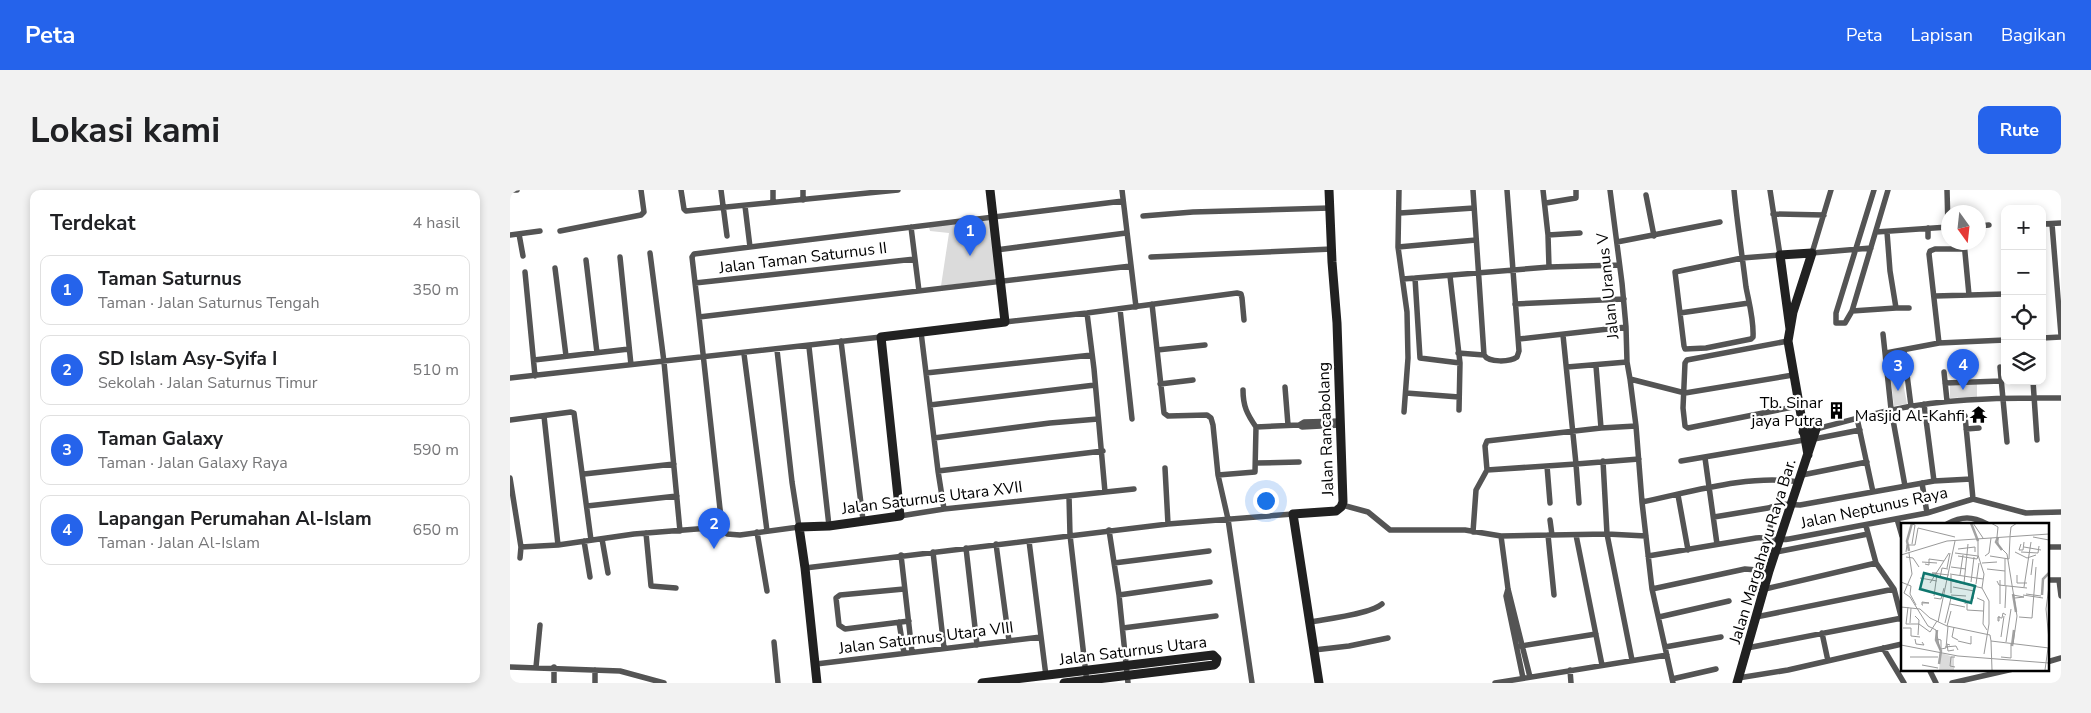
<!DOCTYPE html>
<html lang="id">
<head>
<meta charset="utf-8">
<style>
  body { margin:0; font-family:"Nunito Sans",sans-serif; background:#f2f2f2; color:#202124 }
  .controls { position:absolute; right:15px; top:15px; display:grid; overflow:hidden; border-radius:10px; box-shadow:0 2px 8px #0003 }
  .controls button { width:45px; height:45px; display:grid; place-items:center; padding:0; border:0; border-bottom:1px solid #e0e0e0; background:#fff; color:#202124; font:25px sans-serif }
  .compass { position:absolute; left:1431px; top:15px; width:45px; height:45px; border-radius:50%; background:#fff; box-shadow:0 2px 8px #0003; rotate:165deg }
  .you { position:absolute; left:755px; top:310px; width:18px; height:18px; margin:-12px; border:4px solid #fff; border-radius:50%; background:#1a73e8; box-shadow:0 0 0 8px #1a73e833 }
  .badge { display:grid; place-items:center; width:32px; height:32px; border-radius:50%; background:#2563eb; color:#fff; font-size:16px; font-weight:700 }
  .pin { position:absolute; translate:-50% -41px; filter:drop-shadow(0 1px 2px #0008) }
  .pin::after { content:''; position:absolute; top:26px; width:18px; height:15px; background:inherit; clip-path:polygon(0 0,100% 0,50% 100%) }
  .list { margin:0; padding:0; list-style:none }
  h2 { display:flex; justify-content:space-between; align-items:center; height:65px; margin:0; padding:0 20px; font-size:21px }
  h2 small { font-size:16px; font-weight:400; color:#757577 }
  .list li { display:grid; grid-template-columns:32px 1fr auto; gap:15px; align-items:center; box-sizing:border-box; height:70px; margin:0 10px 10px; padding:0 10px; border:1px solid #e0e0e0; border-radius:10px }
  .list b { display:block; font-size:19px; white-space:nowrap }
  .list p { margin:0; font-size:16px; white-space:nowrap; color:#757577 }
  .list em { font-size:16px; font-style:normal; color:#757577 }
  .icon { flex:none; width:28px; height:28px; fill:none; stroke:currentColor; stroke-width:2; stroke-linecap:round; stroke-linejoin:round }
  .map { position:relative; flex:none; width:1551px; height:493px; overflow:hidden; border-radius:10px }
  header { display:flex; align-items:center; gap:30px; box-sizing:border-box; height:70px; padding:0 25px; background:#2563eb; color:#fff }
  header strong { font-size:24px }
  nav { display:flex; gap:28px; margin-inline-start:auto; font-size:18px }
  .intro { display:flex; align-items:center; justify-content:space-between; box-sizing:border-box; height:120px; padding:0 30px }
  h1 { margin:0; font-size:35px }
  .button { padding:12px 22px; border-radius:10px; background:#2563eb; color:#fff; font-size:18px; font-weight:700 }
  main { display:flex; gap:30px; padding:0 30px }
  aside { flex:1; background:#fff; border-radius:10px; box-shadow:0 2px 8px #0003 }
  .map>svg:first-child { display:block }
</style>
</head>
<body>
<header>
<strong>Peta</strong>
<nav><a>Peta</a><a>Lapisan</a><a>Bagikan</a></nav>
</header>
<div class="intro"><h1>Lokasi kami</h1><a class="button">Rute</a></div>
<main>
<aside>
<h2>Terdekat<small>4 hasil</small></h2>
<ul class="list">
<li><span class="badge">1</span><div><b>Taman Saturnus</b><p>Taman · Jalan Saturnus Tengah</p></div><em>350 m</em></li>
<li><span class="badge">2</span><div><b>SD Islam Asy-Syifa I</b><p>Sekolah · Jalan Saturnus Timur</p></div><em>510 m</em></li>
<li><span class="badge">3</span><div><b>Taman Galaxy</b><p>Taman · Jalan Galaxy Raya</p></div><em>590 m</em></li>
<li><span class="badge">4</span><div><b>Lapangan Perumahan Al-Islam</b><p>Taman · Jalan Al-Islam</p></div><em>650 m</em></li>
</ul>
</aside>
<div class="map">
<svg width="1551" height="493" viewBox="0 0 1551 493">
  <rect width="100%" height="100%" fill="#fff"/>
  <path fill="#dbdbdb" d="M480 30 486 89 431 96 439 43 420 41 419 37Z
    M1388 165 1397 214 1384 216 1378 166Z
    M1440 194H1467V207L1440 208Z"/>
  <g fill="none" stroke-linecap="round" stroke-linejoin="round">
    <path stroke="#545454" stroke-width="5.5" d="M1 0H7
      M171 0 174 19 176 21 388 0
      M211 0 217 46
      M293 0V10
      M612 0 626 117
      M889 0 888 57 897 122 898 168 894 222
      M963 0 974 165
      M1033 0 1038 45 1039 77
      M1100 0 1112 93 1116 137 1117 172 1120 189 1126 236 1132 312 1142 399 1163 493
      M1224 0C1227 32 1232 64 1236 97 1239 113 1244 130 1243 147L1241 149 1196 158 1175 159 1174 156 1165 82 1232 68 1270 65 1260 0
      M1321 0 1302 63 1361 58
      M1364 0 1326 123V133H1335L1342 121 1378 0
      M1437 0 1438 37
      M1136 5 1144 46
      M263 12V0
      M1036 13 1066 8V0
      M235 16 240 57
      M890 23 964 18
      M1263 24 1314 25
      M633 26 683 22 820 18
      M1532 34 1551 33
      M1542 34 1551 145
      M1468 36 1479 35
      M401 37 409 101
      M1418 38V47
      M50 41 131 25 134 22 131 0
      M1366 42 1438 37
      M9 44 13 66
      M0 45 30 41
      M1038 45 1070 43
      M1107 52 1210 32
      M1454 52 1459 105
      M888 57 966 50
      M486 60 616 43
      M140 63 154 172 170 341
      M110 67 121 175
      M641 67 822 59
      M76 70 87 163
      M45 78 56 166
      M15 82 25 186
      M940 86 950 173 949 220
      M905 88 910 168 950 173
      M893 89 1039 77 1109 75
      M185 93 405 69
      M1425 106 1495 104
      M642 114 654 223 658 226 697 225 701 228 703 235 708 285 718 329 742 493
      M1005 114 1114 109
      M1386 118H1399
      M610 119 622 229
      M1342 121 1386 118 1380 81 1377 42
      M577 123 584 179 595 302
      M1170 123 1239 113
      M189 127 182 67 184 64 613 11
      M495 132 577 123 727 103 731 104 732 108 734 130
      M411 142 428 281 434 319
      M1373 144 1381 219 1395 296
      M1053 145 1066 274 1129 269
      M1532 148 1551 147
      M1009 149 1116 137
      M331 151 353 330
      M1278 151 1177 170 1175 173 1173 218 1175 236 1178 238 1288 216
      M1429 153 1419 64 1420 61 1425 59H1454
      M299 157 319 336
      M267 160 282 292 289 337 230 345 217 344 212 337 189 127 621 76
      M647 160 695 155
      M1394 161 1401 216
      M948 163 974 165
      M1376 163 1429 153 1495 150
      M234 164 257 341
      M974 165C979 173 1000 172 1007 167L1009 161 997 0
      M24 170 119 159
      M1086 176 1091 238
      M1057 177 1117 172
      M1490 177 1497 252
      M1434 182 1437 211
      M416 183 582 165
      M0 188 371 147
      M1120 189 1175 203 1283 185
      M1523 191 1527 250
      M1435 193 1491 191
      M650 194 683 190
      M775 197 778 235
      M733 200C733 216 737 224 746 237
      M896 203 949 207
      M1414 214 1424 291
      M420 215 585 195
      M34 226 48 355
      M1455 226 1463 309
      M1347 228 1363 302
      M0 230 61 222 64 223 81 350
      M789 235 794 232 830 231
      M1306 239C1338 231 1370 221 1403 216 1452 208 1502 208 1551 208
      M1456 239 1469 238
      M424 248 540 233 588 229
      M1304 249 1350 240
      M1195 268 1207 354
      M1093 271 1097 344 1122 470
      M1171 271 1294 250
      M746 273 789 272
      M1037 276 1040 313
      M655 278 658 334
      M977 280 1066 274 1069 313
      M428 281 593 261
      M74 284 164 274
      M708 285 745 282 746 237 789 235 792 237 830 235
      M1292 285 1357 272
      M0 288 11 357 48 355 124 344 212 337
      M1412 293 1417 323
      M1168 305 1178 360
      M559 306 560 345 577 493
      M1132 312C1181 302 1239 284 1289 292
      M832 315 858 322 880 340H955L991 346 1097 344 1136 346
      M77 316 167 306
      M390 326 434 319 624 299
      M1204 327 1258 318 1270 314 1290 315 1424 291 1461 289
      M1387 329 1392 346
      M1040 330 1042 345
      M1437 334C1452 326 1462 326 1477 334
      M1356 336 1366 373 1384 399 1392 430
      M599 340 609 405 618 493
      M247 342 257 401
      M963 342 966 300 977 280 975 256 977 251 1091 238 1126 236
      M136 343 141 396 166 398
      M1038 345 1044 405
      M1066 345 1092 475
      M991 346 998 399 1020 487
      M92 349 98 383
      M74 351 80 387
      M519 351 536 486
      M486 354 499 451
      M1537 357H1551
      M456 358 467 455
      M423 362 434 458
      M1266 362 1358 344
      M391 365 402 462
      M1138 366 1246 348C1257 347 1267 351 1279 349L1417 323 1463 309 1516 323 1551 322
      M10 368 11 357
      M604 373 699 361
      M295 378 658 334 783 324
      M1247 379 1267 315
      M1537 390H1550
      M1549 390 1551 406
      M394 399 330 405 326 408 329 435 335 439 399 431
      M998 399 996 406 1013 488
      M1142 399 1235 379 1259 381
      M1255 399 1366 373
      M609 405 700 392
      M1149 427 1219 411
      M1246 427 1384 399
      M389 432 394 463
      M800 432C816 429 861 424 872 414
      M613 438 706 426
      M1312 443 1318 471
      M264 452 268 493
      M1011 456 1086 444
      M1155 457 1211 447
      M1237 458 1392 428
      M1373 458 1394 493
      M804 460 839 456 878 448
      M1537 472 1551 468
      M306 474 531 447
      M0 477 110 481 154 493
      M26 477 30 435
      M44 477V493
      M1419 479 1426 493
      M1060 480 1061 493
      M1228 488 1278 480 1392 454
      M1162 489 1206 479
      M85 493V480
      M985 493 1157 465
      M1442 493 1503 479"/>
    <path stroke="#212121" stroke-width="9" d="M1280 139 1270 65 1302 63 1283 122 1278 151 1298 265
      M307 493 295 378 289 337 319 336 390 326 371 147 495 132 480 0
      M472 493 703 465 707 469 706 473 704 475 554 493
      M809 493 783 324 826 321 831 317 833 312 827 133 822 72 819 0
      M1227 493 1259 381 1306 239 1293 242"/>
  </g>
  <defs>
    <symbol id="building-bare" viewBox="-9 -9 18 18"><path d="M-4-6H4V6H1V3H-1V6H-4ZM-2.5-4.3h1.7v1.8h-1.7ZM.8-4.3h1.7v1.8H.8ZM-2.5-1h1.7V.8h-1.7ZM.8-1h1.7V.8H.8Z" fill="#000" stroke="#fff" stroke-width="2.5" paint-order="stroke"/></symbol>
    <symbol id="temple-bare" viewBox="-9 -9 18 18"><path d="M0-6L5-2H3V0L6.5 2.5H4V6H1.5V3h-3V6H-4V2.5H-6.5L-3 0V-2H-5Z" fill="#000" stroke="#fff" stroke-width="2.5" paint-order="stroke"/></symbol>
  </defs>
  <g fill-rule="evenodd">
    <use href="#building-bare" x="1314" y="208" width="25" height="25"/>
    <use href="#temple-bare" x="1456" y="212" width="25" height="25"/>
  </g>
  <g text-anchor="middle" stroke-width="4.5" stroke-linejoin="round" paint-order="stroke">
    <g font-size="16" fill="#000" stroke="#fff">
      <text transform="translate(293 67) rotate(-7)" y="6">Jalan Taman Saturnus II</text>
      <text transform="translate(1097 96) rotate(-96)" y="6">Jalan Uranus V</text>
      <text transform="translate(815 239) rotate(-92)" y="6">Jalan Rancabolang</text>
      <text transform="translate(422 307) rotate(-7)" y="6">Jalan Saturnus Utara XVII</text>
      <text transform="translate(1364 317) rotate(-12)" y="6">Jalan Neptunus Raya</text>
      <text transform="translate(1252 361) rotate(-73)" y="6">Jalan Margahayu Raya Bar.</text>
      <text transform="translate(416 447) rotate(-7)" y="6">Jalan Saturnus Utara VIII</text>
      <text transform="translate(623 460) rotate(-7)" y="6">Jalan Saturnus Utara</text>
    </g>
    <g font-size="16" fill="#000" stroke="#fff" text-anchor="end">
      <text x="1313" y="218">Tb. Sinar<tspan x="1313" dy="18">jaya Putra</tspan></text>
      <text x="1455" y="231">Masjid Al-Kahfi</text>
    </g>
  </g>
  <g transform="translate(1391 333)">
    <rect width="148" height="148" fill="#fff"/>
    <path d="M40 130 53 134V147H38Z" fill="#dbdbdb"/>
    <path fill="none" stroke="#a2a2a2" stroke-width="2.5" d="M70 0 77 18M97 14 95 19 101 27M8 28 6 18 11 0M112 71 115 89M141 72 142 56 148 50M36 107 35 117 40 128 38 141M111 123 113 107"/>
    <path fill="none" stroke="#999" stroke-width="1" d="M72 0 82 15M90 0 97 4 96 14M17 5 54 14M109 13 110 4 116 0M132 14 148 17M97 15V22L106 31 116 93 112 121M77 16V32L83 51 81 65 88 78V101L83 131M11 21 14 2 11 1M120 21 118 27H122L123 19M123 24 140 27M57 26 74 24V29M5 29 6 22H14L17 5M114 29 126 35 135 32M120 29 137 30 138 23M8 30 11 51 3 70 9 74 27 103 35 107 39 127M54 30 77 33 76 36 57 33M0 32 46 18 148 11M84 33 88 30 90 15M89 33 108 36 109 14M5 34 12 35 18 44M21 39 36 40M81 40 96 39M24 41 28 42V36L43 38M50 44 65 46M46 45 49 30M86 46 104 48M36 50H31L48 52M49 51 82 56M59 52 62 32M116 52V60H126M130 52 132 36M19 55 36 58M39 55 41 45 47 46M51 58 81 65M96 58 98 62 126 65M0 59 10 63 9 71 15 82M70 59 73 34M29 60 48 30M63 60 67 21M75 61 78 40M104 62V36M148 63 145 86 148 117M52 64 73 68 72 76M123 64 130 19M50 70V52M125 71 140 73M50 72 65 73M112 72 123 74 114 75M122 72 142 75M33 73 36 51M33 75 40 76 43 65M76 75 83 78 82 101 86 107M69 78H66V87L82 88M21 80H28L21 79V82H22M49 81 64 84M99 81V57M0 84 19 86 29 95 46 103 89 112 90 118 148 125M7 84 5 101H18M104 85 105 63M14 93 18 97 17 112M98 93V98H97V94H98L100 95H101L102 90 105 92M118 94 131 95 135 44M37 99 54 18M9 100 10 85M44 100 50 75 65 77 64 81M18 101 29 109 36 98M46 103 50 88M53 104 51 114 57 117M2 105H10V113L19 114M100 114 103 93M14 116 15 121 23 122 21 119M37 118 36 116 40 117V126L45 125 47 103M57 118 70 121V113M90 118 91 147M105 119 110 86M0 122 57 133 148 140M49 122 46 121 47 128 53 127M44 124 55 123 57 127M9 134H37M54 134H50L49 143 54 144M100 134 110 135V121M21 142 37 145M144 147 147 125"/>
    <path fill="#0f766e" fill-opacity="0.15" stroke="#0f766e" stroke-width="2.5" d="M23 50 74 63 70 80 19 66Z"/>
    <rect width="148" height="148" fill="none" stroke="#000" stroke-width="2.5"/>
  </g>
</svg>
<div class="controls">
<button>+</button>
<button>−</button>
<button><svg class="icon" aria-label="locate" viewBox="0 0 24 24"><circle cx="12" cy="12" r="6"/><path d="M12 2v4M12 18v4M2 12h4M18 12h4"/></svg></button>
<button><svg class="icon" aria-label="layers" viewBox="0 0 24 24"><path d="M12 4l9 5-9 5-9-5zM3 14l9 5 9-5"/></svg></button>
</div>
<svg class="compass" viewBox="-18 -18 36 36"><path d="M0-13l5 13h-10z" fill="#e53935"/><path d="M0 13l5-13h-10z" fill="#757577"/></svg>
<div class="you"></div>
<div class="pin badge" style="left:460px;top:66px">1</div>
<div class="pin badge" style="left:204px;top:359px">2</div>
<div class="pin badge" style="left:1388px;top:201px">3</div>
<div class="pin badge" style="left:1453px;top:200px">4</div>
</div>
</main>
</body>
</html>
